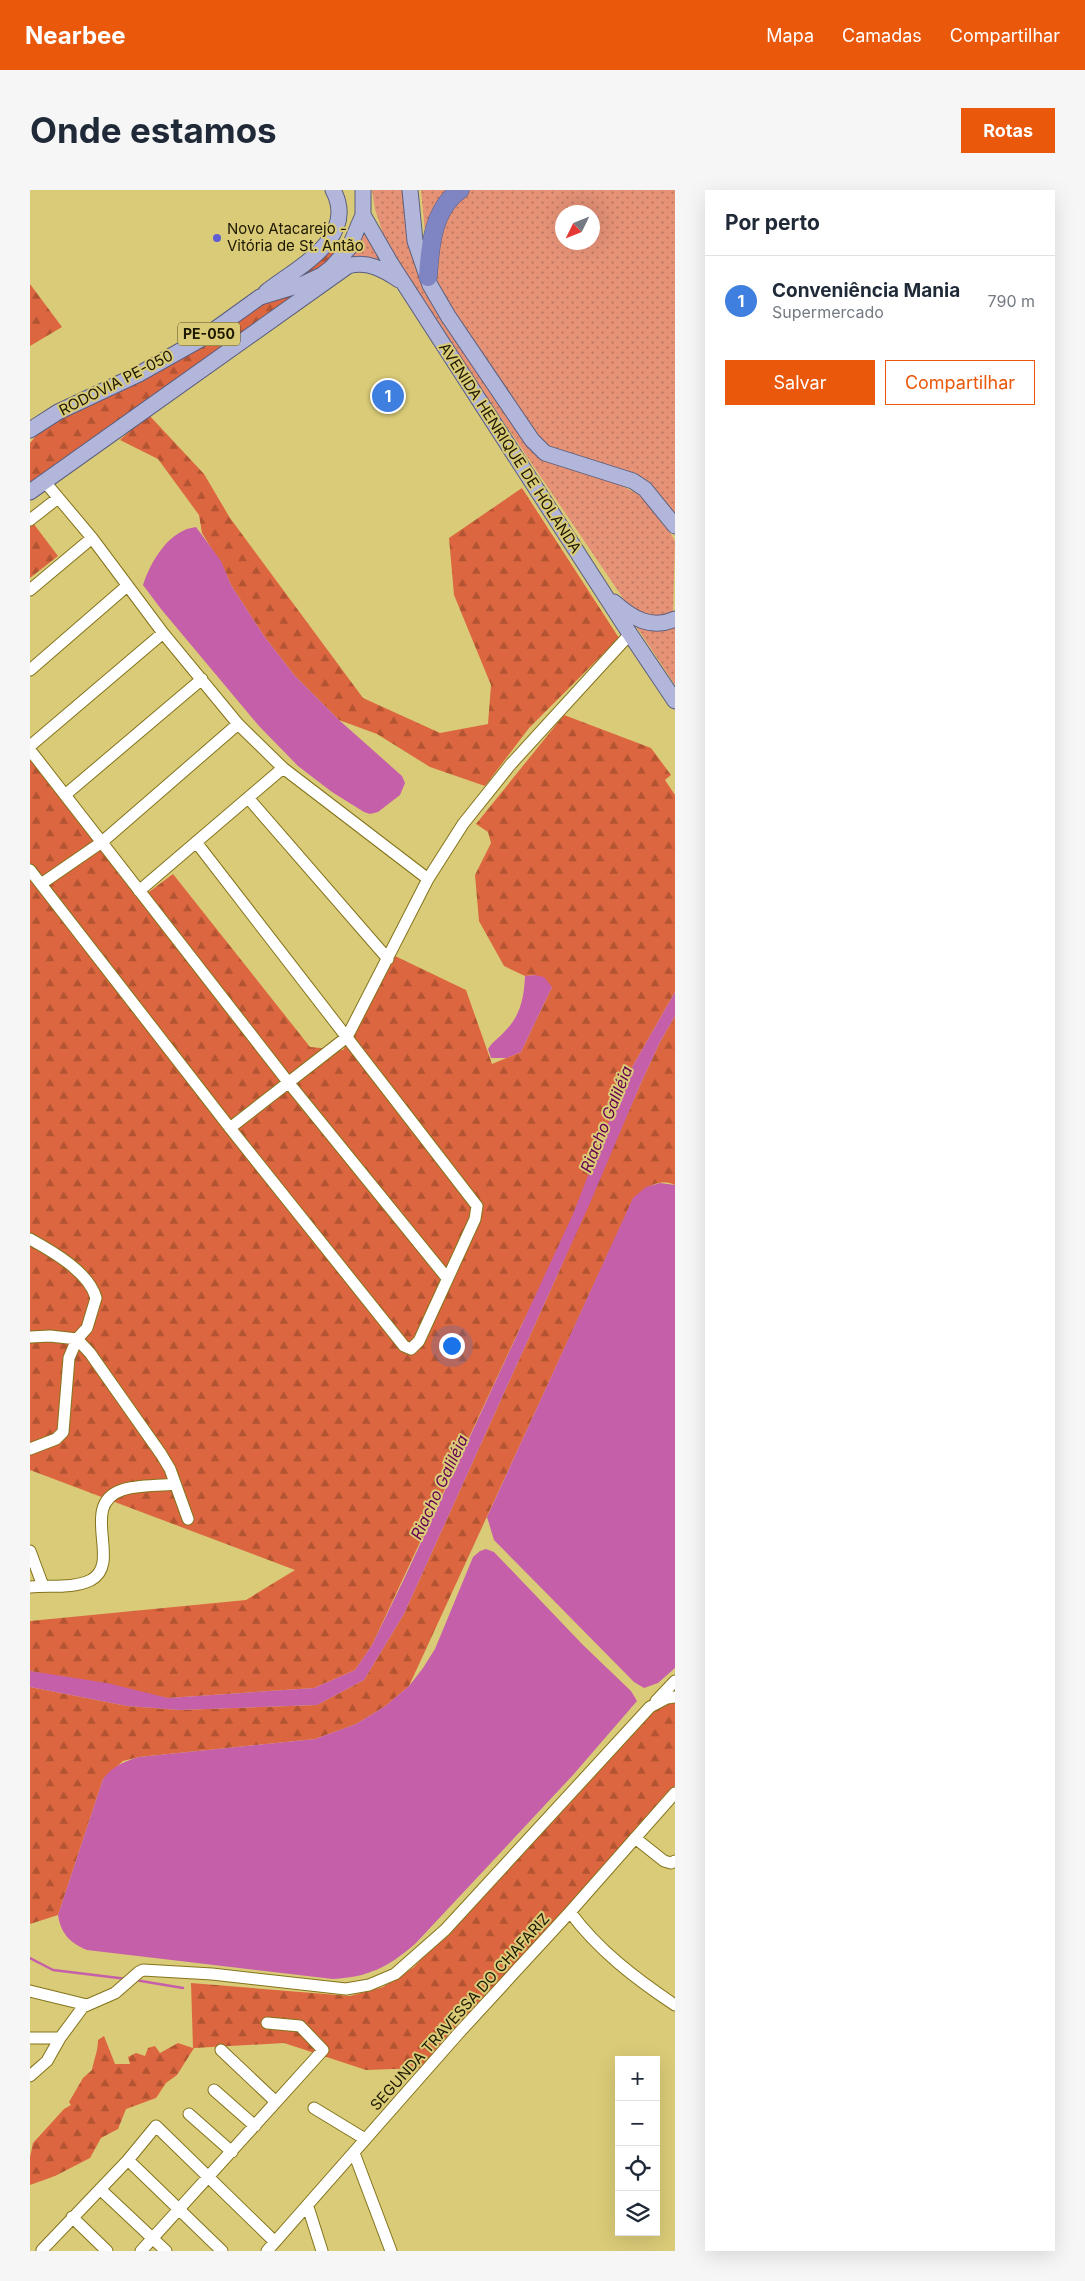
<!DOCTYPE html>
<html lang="pt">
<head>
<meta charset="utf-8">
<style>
  body { margin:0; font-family:Inter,sans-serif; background:#f6f6f7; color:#1f2937 }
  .controls { position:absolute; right:15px; bottom:15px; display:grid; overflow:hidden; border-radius:0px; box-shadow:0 5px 20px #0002 }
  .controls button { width:45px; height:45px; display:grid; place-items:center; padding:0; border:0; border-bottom:1px solid #e0e1e3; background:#fff; color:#1f2937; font:25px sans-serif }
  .compass { position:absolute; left:525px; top:15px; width:45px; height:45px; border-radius:50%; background:#fff; box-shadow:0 5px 20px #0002; rotate:227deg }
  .you { position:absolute; left:421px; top:1155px; width:18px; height:18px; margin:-12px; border:4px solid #fff; border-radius:50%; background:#1a73e8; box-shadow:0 0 0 8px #1a73e833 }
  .badge { display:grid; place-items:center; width:32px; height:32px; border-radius:50%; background:#ea580c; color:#fff; font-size:16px; font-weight:700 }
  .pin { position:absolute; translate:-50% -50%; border:2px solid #fff; box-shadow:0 1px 5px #0006 }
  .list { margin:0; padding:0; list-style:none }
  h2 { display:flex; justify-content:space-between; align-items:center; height:65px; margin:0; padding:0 20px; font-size:21px }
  h2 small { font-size:16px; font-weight:400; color:#747a83 }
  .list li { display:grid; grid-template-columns:32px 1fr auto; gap:15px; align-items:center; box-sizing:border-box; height:90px; padding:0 20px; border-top:1px solid #e0e1e3 }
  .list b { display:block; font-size:19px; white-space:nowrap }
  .list p { margin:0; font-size:16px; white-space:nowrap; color:#747a83 }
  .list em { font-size:16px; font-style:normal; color:#747a83 }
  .actions { display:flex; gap:10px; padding:15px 20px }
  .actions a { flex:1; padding:11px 0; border:1px solid #ea580c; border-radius:0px; text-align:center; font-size:18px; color:#ea580c }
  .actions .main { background:#ea580c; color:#fff }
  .icon { flex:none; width:28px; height:28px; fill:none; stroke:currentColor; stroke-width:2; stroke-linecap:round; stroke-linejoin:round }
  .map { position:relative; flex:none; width:645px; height:2061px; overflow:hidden; border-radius:0px }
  header { display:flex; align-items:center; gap:30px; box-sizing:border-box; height:70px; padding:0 25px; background:#ea580c; color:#fff }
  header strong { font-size:24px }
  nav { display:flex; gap:28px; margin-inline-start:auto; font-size:18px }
  .intro { display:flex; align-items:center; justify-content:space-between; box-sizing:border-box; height:120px; padding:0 30px }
  h1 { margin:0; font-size:35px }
  .button { padding:12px 22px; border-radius:0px; background:#ea580c; color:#fff; font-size:18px; font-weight:700 }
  main { display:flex; gap:30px; padding:0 30px }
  aside { flex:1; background:#fff; border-radius:0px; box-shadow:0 5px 20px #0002 }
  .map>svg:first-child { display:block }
</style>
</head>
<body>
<header>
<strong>Nearbee</strong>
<nav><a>Mapa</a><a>Camadas</a><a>Compartilhar</a></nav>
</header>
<div class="intro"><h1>Onde estamos</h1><a class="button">Rotas</a></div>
<main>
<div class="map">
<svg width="645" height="2061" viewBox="0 0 645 2061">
  <defs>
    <pattern id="grass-dots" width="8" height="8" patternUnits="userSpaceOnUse" patternTransform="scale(1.25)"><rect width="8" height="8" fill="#e59277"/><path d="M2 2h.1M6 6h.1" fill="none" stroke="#b9765f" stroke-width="1.8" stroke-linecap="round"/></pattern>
    <pattern id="forest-firs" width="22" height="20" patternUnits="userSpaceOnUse" patternTransform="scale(1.25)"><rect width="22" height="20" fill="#dc663f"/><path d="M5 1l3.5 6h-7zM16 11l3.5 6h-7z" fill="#b25332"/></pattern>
  </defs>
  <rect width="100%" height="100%" fill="#dacb78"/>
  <path fill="url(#grass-dots)" fill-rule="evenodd" d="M342 0H376L390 85 497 248 610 305 641 344 645 351 643 423C625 429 614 430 599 417L386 103 356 53 345 19Z
    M391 0H425L396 52Z
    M431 0H645V336L615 299 515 263 398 87 400 60ZM532 22H562V52H532Z
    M331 31 360 80 316 73Z
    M606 436C619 441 631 441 645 437V495Z"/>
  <path fill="url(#forest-firs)" d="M328 39 312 75 1 292 0 291V253L13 237 189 145Z
    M0 94 32 137 0 156Z
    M118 224 174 284 200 328 333 508 410 543 458 534 461 495 424 405 419 348 492 298 589 448 499 538 455 596 400 577 347 544 309 530 265 486 234 446 201 395 194 379 172 343 169 325 128 269 90 250Z
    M0 329 28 366 0 388Z
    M534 525 621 558 641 585 635 590 645 605V802L596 888 545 1030 491 1136 342 1455 325 1480 284 1498 138 1508 0 1481V1431L216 1410 265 1380 0 1280V566L39 616 119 702 143 684 280 857 313 860 365 766 436 800 462 874 491 862 522 797 505 785 495 786 474 776 449 731 445 685 461 653 458 642 446 634Z
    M645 826V995C629 987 615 998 603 1009L379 1496 354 1517 326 1534 285 1549 109 1567 93 1571 73 1589 28 1725 0 1734V1497L97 1516 150 1520 287 1515 334 1490 374 1424 527 1086 611 893 630 852Z
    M645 1491V1596L392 1878 336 1880 254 1853 164 1858 147 1885 136 1893 126 1908 96 1919 88 1939 71 1948 60 1968 25 1986 0 1995V1967L3 1953 34 1919 41 1915 39 1912 53 1888 62 1880C64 1869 68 1861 68 1850L74 1846 85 1874H100L98 1867 106 1863 115 1866 118 1858 125 1856 130 1863 148 1853 163 1858 161 1793 320 1806 353 1797 384 1777Z"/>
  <path fill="#c55fa9" d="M166 337 191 371 201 395 234 446 265 486 309 530 372 586 375 593 370 605 348 622 340 624 334 622 302 602 268 576 229 536 131 419 113 395C121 371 139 340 166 337Z
    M505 785 514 787 522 797 491 862 477 868H461L458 859C463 851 469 848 475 841 491 825 494 807 495 786Z
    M645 802V826L630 852 611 893 560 1013 374 1424 334 1490 287 1515 150 1520 97 1516 0 1497V1481L77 1493 138 1508 284 1498 325 1480 342 1455 374 1389 543 1024 596 888Z
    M630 993 645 995V1478L628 1493 614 1498 604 1492 464 1350 457 1327 603 1008 616 997Z
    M456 1359 464 1362 488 1387 553 1455 601 1501 607 1511 543 1585 385 1754C358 1777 339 1787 303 1789L57 1760C40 1753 31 1744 28 1725L73 1589C83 1576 93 1572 109 1567L285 1549 326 1534 354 1517 379 1496 393 1478 405 1459 443 1367 450 1361Z"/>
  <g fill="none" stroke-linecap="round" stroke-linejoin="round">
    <path stroke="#c55fa9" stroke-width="2.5" d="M0 1768 23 1780 97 1789
      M105 1790 153 1798"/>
    <defs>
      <path id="minor" d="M15 292 62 348 133 443 208 534 253 578 398 689
        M0 330 28 308
        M0 400 62 348
        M0 480 97 396
        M0 556 133 443
        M0 560 258 892 417 1088
        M35 605 172 489
        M219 609 358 769
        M0 680 200 938 374 1156 381 1159 389 1151 445 1029 447 1016 166 652
        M11 694 72 652 208 534
        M109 701 253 578
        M200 938 317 847 398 689 433 634 481 574 600 444
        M0 1049C22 1061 59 1082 66 1108L57 1138 47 1149 39 1168 33 1242 26 1249 0 1259
        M0 1147 20 1146 47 1149 60 1163 131 1264 140 1279 158 1329
        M0 1361 13 1396
        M0 1397C19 1395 43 1399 61 1390 93 1373 48 1315 92 1300 107 1295 128 1296 145 1294
        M626 1511 645 1491
        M605 1648 634 1671 641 1673 645 1671
        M540 1722C568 1760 606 1789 645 1815
        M0 1801 57 1815
        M0 1848H30
        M191 1860 246 1912
        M0 1886 17 1871 30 1848 53 1817 85 1803 109 1782 113 1780 182 1784 316 1799 339 1795 365 1784 415 1740 620 1517 637 1508 645 1507
        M184 1900 225 1936
        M284 1918 335 1949
        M159 1924 202 1962
        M324 1963 361 2061
        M98 1970 192 2061
        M70 1999 136 2061
        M278 2017 292 2061
        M42 2027 77 2061
        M13 2061 12 2060 98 1970 126 1936 245 2052
        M111 2061 293 1860 270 1836 237 1833
        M237 2061 427 1845 540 1722 645 1603"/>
      <path id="major" d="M333 0V25L360 72 600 444 645 511
        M380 0 385 51 400 95 418 126 502 250 515 263 603 291 615 299 645 336
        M236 102C266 78 329 48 303 0
        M0 240 28 222 109 184 173 148 230 107 273 94 292 85 301 78 319 58 333 25
        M0 302 318 76C337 70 354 80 369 90
        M584 412C602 428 621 440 645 429"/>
      <path id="highway" d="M398 87C400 56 403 19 430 0"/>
    </defs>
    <use href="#minor" stroke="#83741c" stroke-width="13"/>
    <use href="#major" stroke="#5c5f7e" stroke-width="17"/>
    <use href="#highway" stroke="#5c5f7e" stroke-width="19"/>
    <use href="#minor" stroke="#fff" stroke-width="11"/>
    <use href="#major" stroke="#b2b6da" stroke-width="15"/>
    <use href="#highway" stroke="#7e85c2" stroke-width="18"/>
  </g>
  <circle fill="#5e5dd6" stroke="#dacb78" stroke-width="2" cx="187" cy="48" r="5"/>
  <g text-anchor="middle" stroke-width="4" stroke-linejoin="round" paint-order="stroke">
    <rect fill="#dacb78" stroke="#564e25" stroke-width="1" x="148" y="132.5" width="62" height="23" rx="4"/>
    <g font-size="14" font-weight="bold" fill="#1d1801">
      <text x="179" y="149">PE-050</text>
    </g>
    <g font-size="15" fill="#1d1801" stroke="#dacb78" text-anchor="start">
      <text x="197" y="44">Novo Atacarejo -<tspan x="197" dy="17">Vitória de St. Antão</tspan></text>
    </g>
    <g font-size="15" fill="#1d1801" stroke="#dacb78">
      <text transform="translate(86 193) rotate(-27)" y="5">RODOVIA PE-050</text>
      <text transform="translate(480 258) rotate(57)" y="5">AVENIDA HENRIQUE DE HOLANDA</text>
      <text transform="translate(430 1822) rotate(-48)" y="5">SEGUNDA TRAVESSA DO CHAFARIZ</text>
    </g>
    <g font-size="16" font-style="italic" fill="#640051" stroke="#dacb78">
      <text transform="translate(576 929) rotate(-68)" y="6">Riacho Galiléia</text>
      <text transform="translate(409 1297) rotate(-65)" y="6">Riacho Galiléia</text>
    </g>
  </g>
</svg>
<div class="controls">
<button>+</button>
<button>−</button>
<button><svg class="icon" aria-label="locate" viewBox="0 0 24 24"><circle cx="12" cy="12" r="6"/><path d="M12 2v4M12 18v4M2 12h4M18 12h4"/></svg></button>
<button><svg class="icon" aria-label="layers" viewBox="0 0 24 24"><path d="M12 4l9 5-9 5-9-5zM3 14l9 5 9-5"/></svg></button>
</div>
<svg class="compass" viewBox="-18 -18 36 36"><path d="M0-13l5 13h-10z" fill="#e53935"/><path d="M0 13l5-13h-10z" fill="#747a83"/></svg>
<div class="you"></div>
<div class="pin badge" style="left:358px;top:206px;background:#3f7fe0">1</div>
</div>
<aside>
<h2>Por perto<small></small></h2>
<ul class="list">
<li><span class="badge" style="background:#3f7fe0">1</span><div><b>Conveniência Mania</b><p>Supermercado</p></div><em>790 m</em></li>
</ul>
<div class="actions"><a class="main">Salvar</a><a>Compartilhar</a></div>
</aside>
</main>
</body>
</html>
